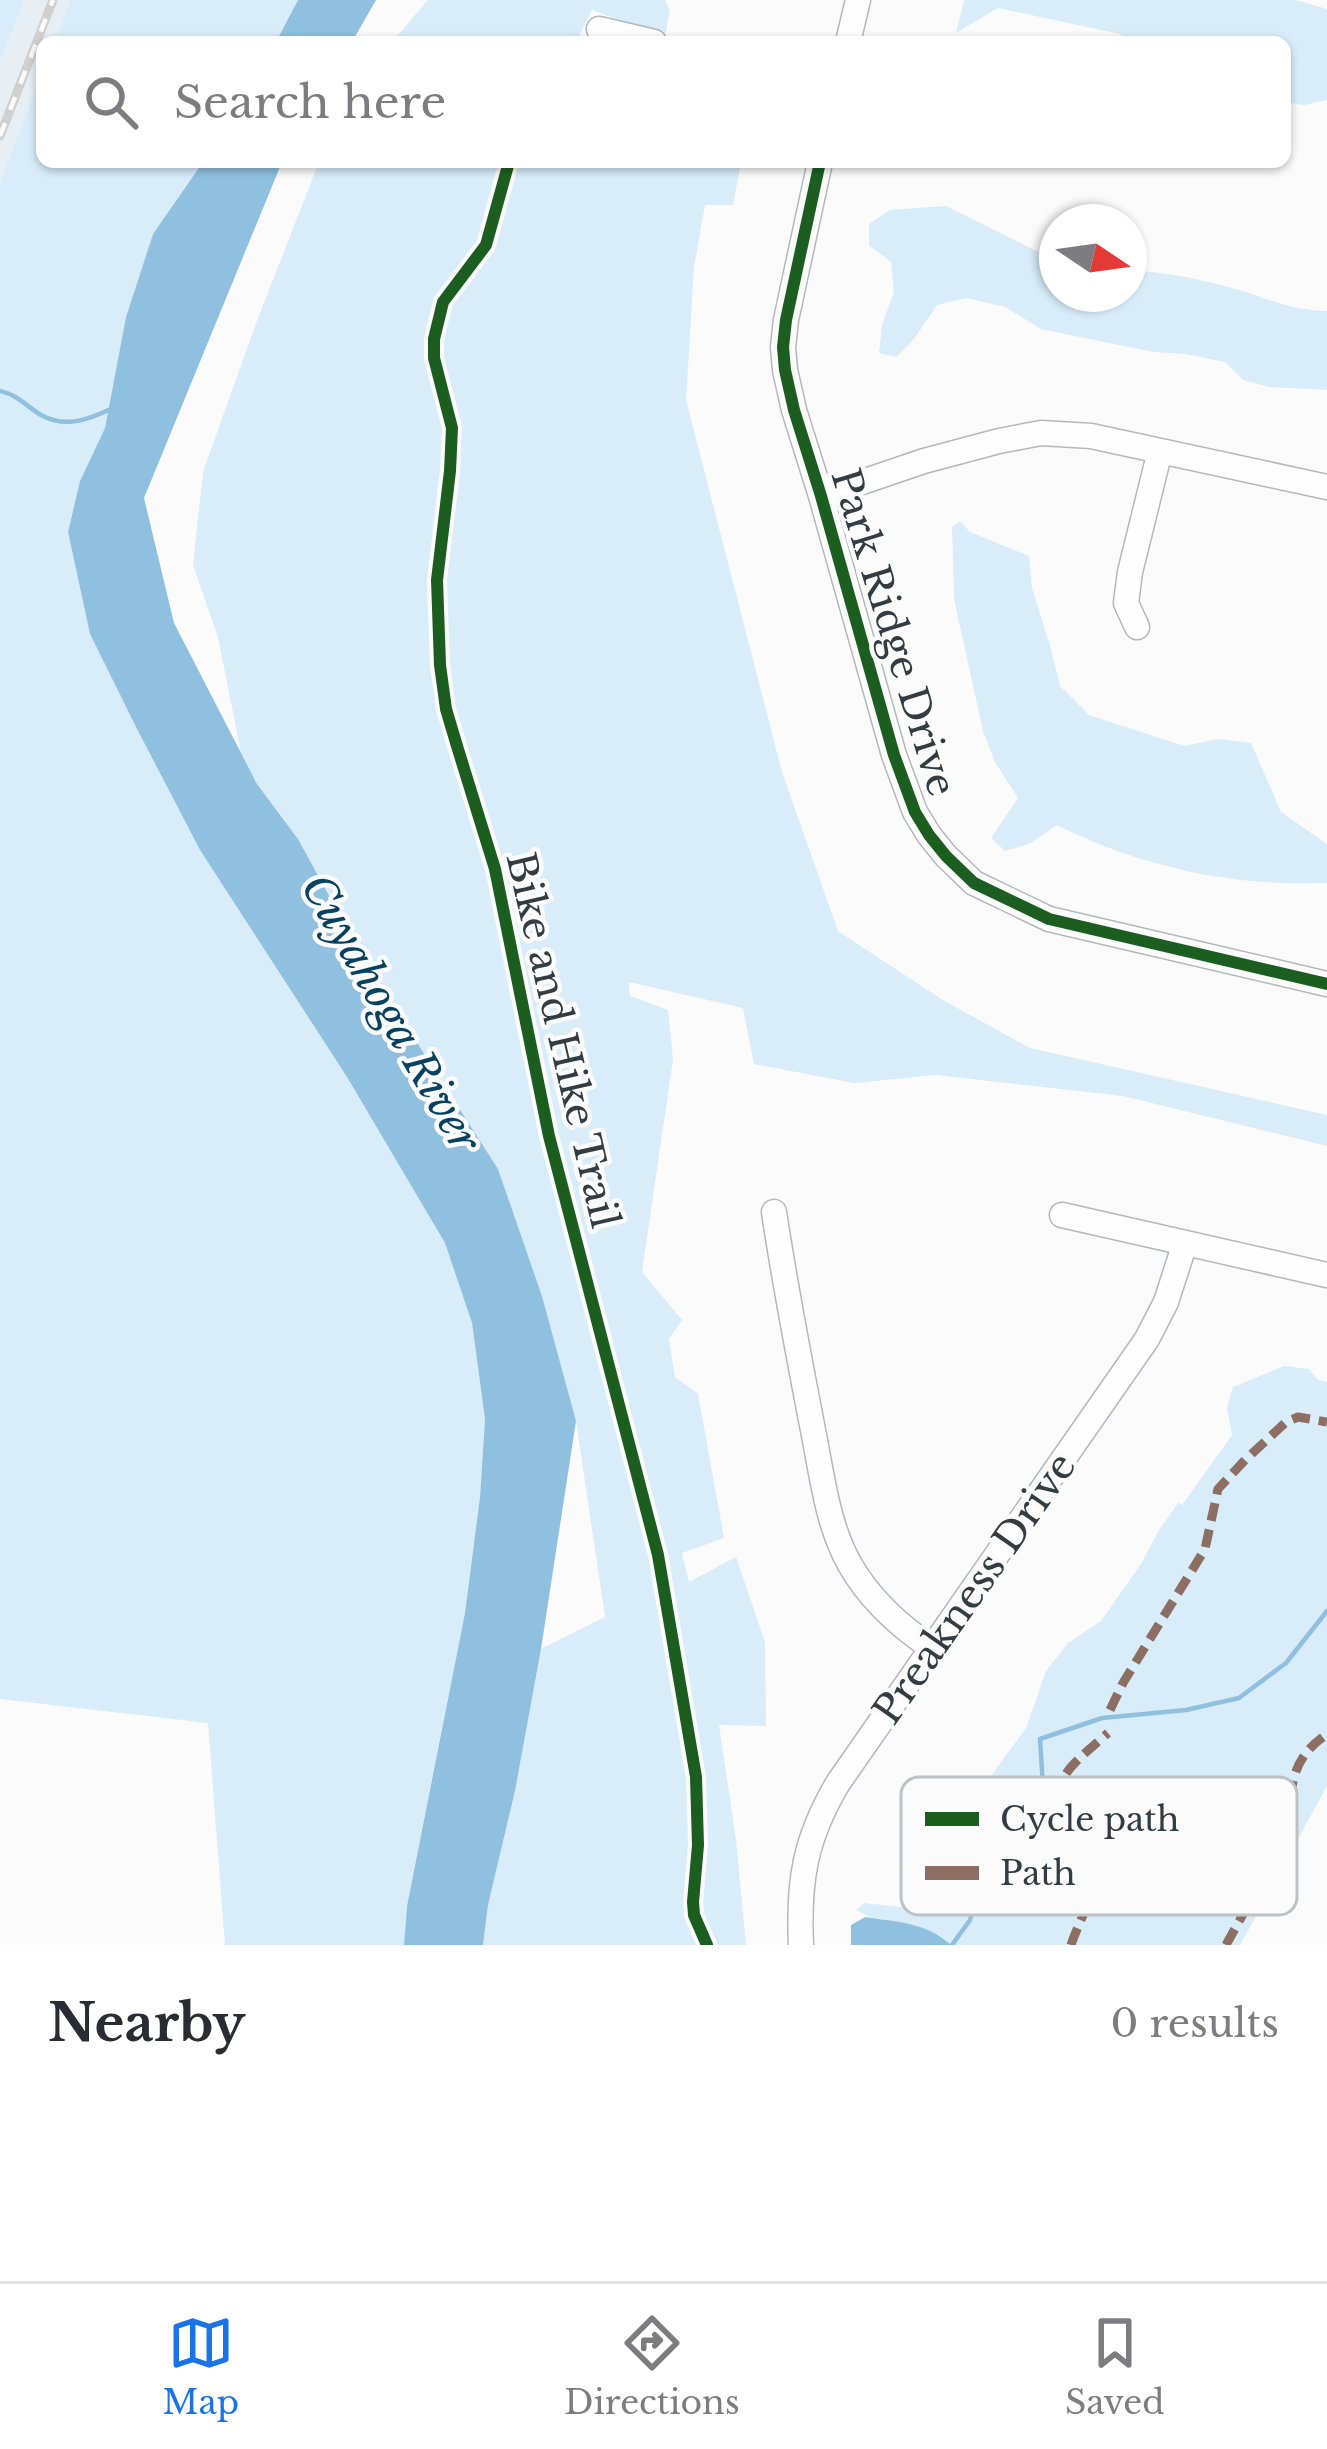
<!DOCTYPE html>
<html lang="en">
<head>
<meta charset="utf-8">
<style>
  body { margin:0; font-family:"Libre Baskerville",serif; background:#f2f2f3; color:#2b2b33 }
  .compass { position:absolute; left:1039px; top:204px; width:108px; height:108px; border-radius:50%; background:#fff; box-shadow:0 3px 9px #0004; rotate:103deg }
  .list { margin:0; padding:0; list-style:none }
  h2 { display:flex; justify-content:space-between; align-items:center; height:156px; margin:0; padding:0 48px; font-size:51px }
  h2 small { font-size:39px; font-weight:400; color:#7c7c81 }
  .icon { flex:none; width:66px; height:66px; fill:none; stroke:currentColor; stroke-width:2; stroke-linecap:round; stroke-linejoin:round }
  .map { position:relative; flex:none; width:1327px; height:1945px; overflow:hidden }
  .search { position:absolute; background:#fff; box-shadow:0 3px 9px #0004; left:36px; right:36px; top:36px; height:132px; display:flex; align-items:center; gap:30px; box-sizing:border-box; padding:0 42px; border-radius:18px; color:#7c7c81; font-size:45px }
  .sheet { height:336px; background:#fff }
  nav { display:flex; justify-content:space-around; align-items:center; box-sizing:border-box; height:168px; border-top:3px solid #e1e1e2; background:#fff; font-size:33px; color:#7c7c81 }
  nav a { display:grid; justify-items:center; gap:6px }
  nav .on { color:#1a73e8 }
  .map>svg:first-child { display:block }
</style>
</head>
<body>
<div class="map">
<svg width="1327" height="1945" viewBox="0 0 1327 1945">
  <rect width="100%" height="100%" fill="#fbfbfb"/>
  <path fill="#e7eff4" d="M25 0H70L54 42H42V72L0 182V62Z"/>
  <path fill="#d8ecfa" d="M0 0H25L0 62Z
    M70 0H298L276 42H54Z
    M428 0H665L670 10 665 37 592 10 576 42H392Z
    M964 0H1296L1327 9V100L1304 105 1285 102V42H1141L1115 33 998 8 956 33Z
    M42 72V162H203L153 234 126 317 105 428 80 481 68 532 90 634 137 729 200 850 347 1077 445 1243 472 1323 485 1419 480 1497 465 1613 407 1905 404 1945H225L208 1723 0 1699V182Z
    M319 162H741L733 205H705L694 267 686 400 782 772 838 931 941 999 1030 1048 1327 1115V1146L1123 1096 936 1075 854 1083 754 1064 743 1008 629 982 630 996 668 1010 673 1059 642 1272 682 1320 669 1339 675 1377 698 1394 724 1538 682 1553 689 1582 736 1557 765 1642 766 1726 719 1725 736 1840 746 1945H483L488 1905 515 1791 541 1649 605 1617 576 1421 542 1296 498 1169 366 963 298 839 257 784 241 753 218 637 193 565 203 472 255 326Z
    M946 206 1057 261V294H1129V271C1160 270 1213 282 1243 291 1273 301 1294 311 1327 311V390L1269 387 1243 380 1225 362 1186 354 1153 352 1041 329 1005 307 966 298 937 305 914 339 896 357 879 353 882 325 894 292 891 262 869 245V224L890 210Z
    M960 521 970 532 1029 556 1032 588 1051 649 1060 686 1089 715 1184 746 1218 739 1251 743 1281 812 1327 844V883C1233 887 1141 867 1057 825L1029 844 1005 851 991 838 1018 798 995 762 983 731 954 599 952 527Z
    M1284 1366 1309 1369 1318 1380 1327 1382V1786L1240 1945H875L884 1919H873L856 1910 864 1903 902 1907 947 1840 956 1815 950 1799 951 1780 973 1778 988 1780 1026 1728 1046 1671 1068 1643 1101 1621 1141 1564 1159 1530 1179 1502 1182 1505 1232 1435 1227 1408 1233 1387Z"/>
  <path fill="#8fc0e0" d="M298 0H376L352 42H276Z
    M203 162H282L144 498 174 623 257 784 298 839 366 963 498 1169 542 1296 576 1421 541 1649 515 1791 488 1905 483 1945H404L407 1906 465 1613 480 1497 485 1419 472 1323 445 1243 347 1077 200 850 137 729 90 634 68 532 80 481 105 428 126 317 153 234Z
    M865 1917C896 1922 926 1922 951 1945H851V1925Z"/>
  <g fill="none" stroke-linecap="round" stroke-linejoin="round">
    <path stroke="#8fc0e0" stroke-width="4.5" d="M0 391C18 395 26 406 41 415 66 429 90 419 113 408
      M952 1945 970 1920 976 1899 992 1873 1001 1867 1008 1853 1002 1845 1004 1839 1020 1830C1024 1817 1034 1795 1043 1786L1040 1739 1102 1718 1186 1710 1239 1698 1286 1663 1327 1611"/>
    <defs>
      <path id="minor" d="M599 29 654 42
        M848 42 858 0
        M820 162 786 320 783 347 785 370 794 410 821 496 894 755 915 812 929 835 946 856 974 883 1049 919 1327 984
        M821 496 924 461 999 441 1041 433 1091 436 1327 487
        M1137 627 1126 603 1130 572 1160 451
        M774 1212C785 1285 799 1358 813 1430 822 1475 827 1523 849 1563 869 1599 899 1626 932 1648
        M1062 1215 1327 1275
        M801 1945C798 1880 805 1839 838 1783L1147 1339 1166 1302 1185 1243"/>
    </defs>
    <use href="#minor" stroke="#b4b8bc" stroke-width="27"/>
    <use href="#minor" stroke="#fefefe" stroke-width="24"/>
    <defs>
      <path id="rail" d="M0 136 53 0"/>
    </defs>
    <use href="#rail" stroke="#d0d0d1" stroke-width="9"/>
    <use href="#rail" stroke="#fbfbfb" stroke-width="4.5" stroke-dasharray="14" stroke-linecap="butt"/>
    <path stroke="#8d6e63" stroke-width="9" stroke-dasharray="18 9" stroke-linecap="butt" d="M1110 1710 1123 1683 1205 1549 1218 1489 1245 1460 1286 1422 1298 1417 1327 1422
      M1071 1945C1076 1929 1098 1884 1098 1874 1098 1861 1089 1849 1081 1840 1037 1787 1066 1770 1108 1733
      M1226 1945 1284 1840C1295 1795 1283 1764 1327 1734"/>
    <defs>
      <path id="cycleway" d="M509 162 486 245 443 302 434 339V358L452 428 450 471 437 580 440 665 446 709 457 746 495 869 549 1136 658 1555 696 1777 698 1845 693 1902 694 1915 707 1945
        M820 162 786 320 783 347 785 370 794 410 821 496 894 755 915 812 929 835 946 856 974 883 1049 919 1327 984"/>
    </defs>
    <use href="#cycleway" stroke="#fbfbfb" stroke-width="20"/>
    <use href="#cycleway" stroke="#1b5e20" stroke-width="12"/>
  </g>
  <g text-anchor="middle" stroke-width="9" stroke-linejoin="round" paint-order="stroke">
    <g font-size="39" fill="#323c43" stroke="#fbfbfb">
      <text transform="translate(894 632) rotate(73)" y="14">Park Ridge Drive</text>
      <text transform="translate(563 1040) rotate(77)" y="14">Bike and Hike Trail</text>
      <text transform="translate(974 1588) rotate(-55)" y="14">Preakness Drive</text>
    </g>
    <g font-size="42" font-style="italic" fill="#074260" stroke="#fbfbfb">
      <text transform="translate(391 1013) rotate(60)" y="15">Cuyahoga River</text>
    </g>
  </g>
  <rect x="901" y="1777" width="396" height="138" rx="18" fill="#fbfbfb" stroke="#bfc2c4" stroke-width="3"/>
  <rect x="925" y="1812" width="54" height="14" fill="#1b5e20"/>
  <rect x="925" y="1866" width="54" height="14" fill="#8d6e63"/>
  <g font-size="33" fill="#323c43">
    <text x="1000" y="1831">Cycle path</text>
    <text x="1000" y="1885">Path</text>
  </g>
</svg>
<svg class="compass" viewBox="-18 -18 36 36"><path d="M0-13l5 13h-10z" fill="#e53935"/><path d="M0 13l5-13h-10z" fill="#7c7c81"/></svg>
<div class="search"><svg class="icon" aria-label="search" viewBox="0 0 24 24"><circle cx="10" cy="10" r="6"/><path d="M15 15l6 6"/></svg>Search here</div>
</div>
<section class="sheet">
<h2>Nearby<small>0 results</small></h2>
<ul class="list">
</ul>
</section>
<nav>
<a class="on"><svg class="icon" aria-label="map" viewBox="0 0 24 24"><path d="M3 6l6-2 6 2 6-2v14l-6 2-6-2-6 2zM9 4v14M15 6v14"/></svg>Map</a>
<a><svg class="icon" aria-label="directions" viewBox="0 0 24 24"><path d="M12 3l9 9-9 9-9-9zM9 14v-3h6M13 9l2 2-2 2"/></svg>Directions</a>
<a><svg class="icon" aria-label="saved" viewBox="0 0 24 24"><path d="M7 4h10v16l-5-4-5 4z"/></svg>Saved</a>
</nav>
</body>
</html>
